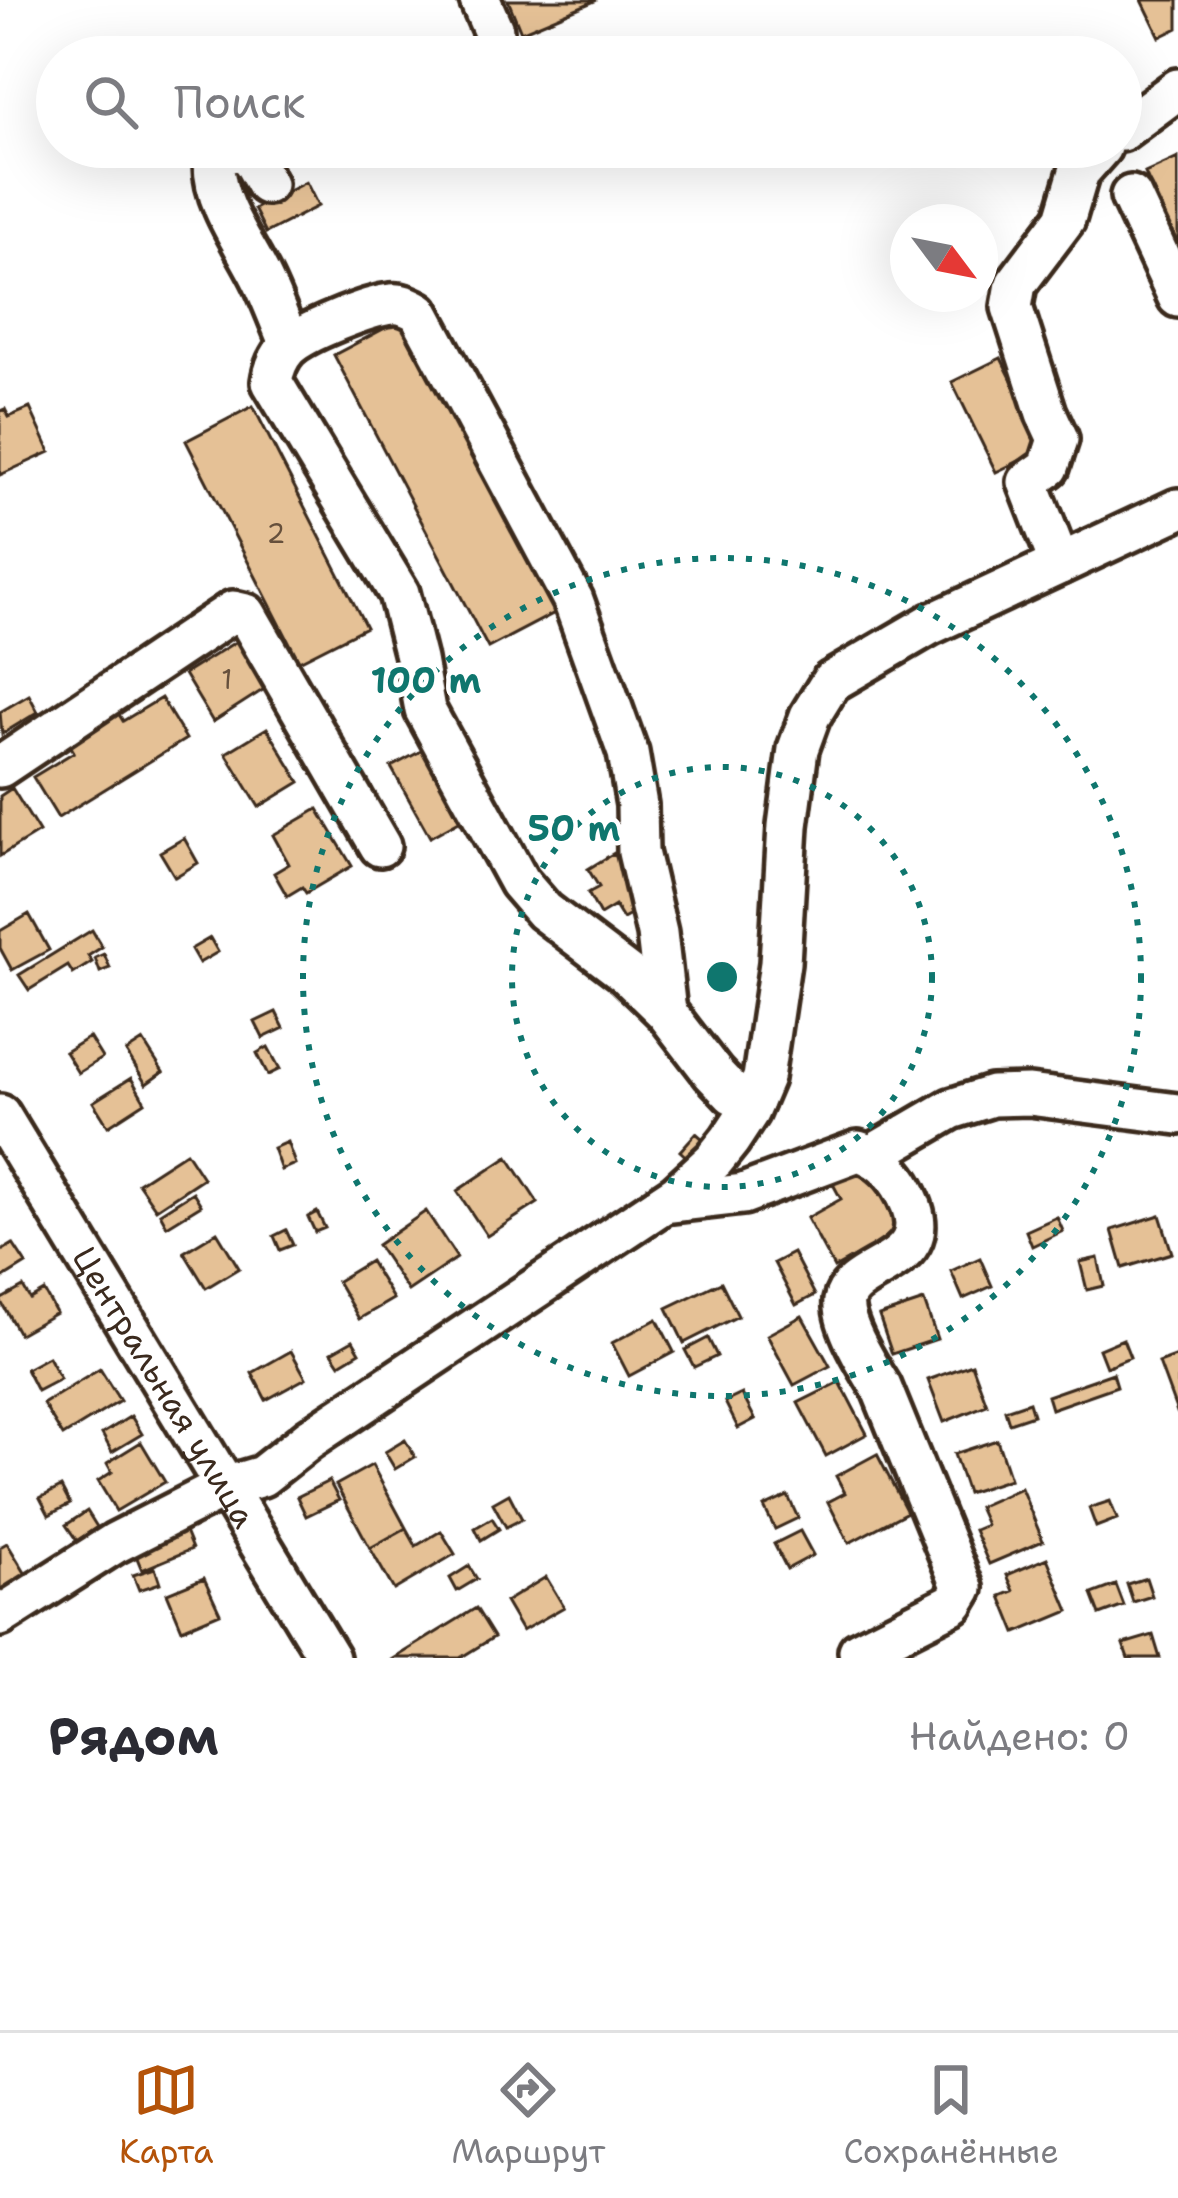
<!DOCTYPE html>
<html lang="ru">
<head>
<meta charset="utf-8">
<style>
  body { margin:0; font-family:"Shantell Sans",sans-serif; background:#f7f7f7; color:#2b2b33 }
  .compass { position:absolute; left:890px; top:204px; width:108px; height:108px; border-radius:50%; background:#fff; box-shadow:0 12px 48px #0002; rotate:122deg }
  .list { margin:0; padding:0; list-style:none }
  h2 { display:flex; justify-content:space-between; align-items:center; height:156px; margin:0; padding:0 48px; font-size:51px }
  h2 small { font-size:39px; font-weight:400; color:#7c7c81 }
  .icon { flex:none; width:66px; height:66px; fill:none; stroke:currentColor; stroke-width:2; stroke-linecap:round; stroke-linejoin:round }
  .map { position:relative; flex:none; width:1178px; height:1658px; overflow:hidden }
  .search { position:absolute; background:#fff; box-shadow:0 12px 48px #0002; left:36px; right:36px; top:36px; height:132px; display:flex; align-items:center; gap:30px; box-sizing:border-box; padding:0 42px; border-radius:66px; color:#7c7c81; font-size:45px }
  .sheet { height:372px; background:#fff }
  nav { display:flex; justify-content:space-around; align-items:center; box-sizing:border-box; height:168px; border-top:3px solid #e1e1e2; background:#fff; font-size:33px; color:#7c7c81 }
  nav a { display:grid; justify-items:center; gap:6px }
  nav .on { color:#b45309 }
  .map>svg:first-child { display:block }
</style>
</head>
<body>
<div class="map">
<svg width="1178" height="1658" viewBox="0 0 1178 1658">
  <rect width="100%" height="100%" fill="#fff"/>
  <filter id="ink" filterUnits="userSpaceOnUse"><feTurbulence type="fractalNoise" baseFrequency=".00833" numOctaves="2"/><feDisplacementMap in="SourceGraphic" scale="24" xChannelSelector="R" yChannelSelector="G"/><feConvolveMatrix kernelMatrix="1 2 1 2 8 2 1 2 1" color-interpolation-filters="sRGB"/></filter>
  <g filter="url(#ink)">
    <path fill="#e5c196" stroke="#3b2a1e" stroke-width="3" d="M508 0H597L521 32Z
      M1142 0H1178V28L1160 37Z
      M1178 158V249L1145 173Z
      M306 182 318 206 266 233 254 209Z
      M410 315 564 608 488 648 334 355Z
      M1001 358 1046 448 996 472 952 382Z
      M253 406 366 627 299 661 186 441Z
      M30 408 50 452 0 475V411L5 409 9 417Z
      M240 639 269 686 213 722 184 674Z
      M29 695 38 712 2 734 0 712Z
      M161 698 186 739 58 818 33 777 74 752 63 733 112 703 123 721Z
      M267 728 300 782 259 807 226 753Z
      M423 750 461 820 430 837 391 767Z
      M12 788 39 832 0 856V796Z
      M318 809 352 866 306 893 302 887 287 896 274 873 289 864 273 835Z
      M184 838 198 863 175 877 160 852Z
      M614 853 645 907 623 919 615 906 600 915 588 893 599 887 588 869Z
      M29 914 49 950 12 970 0 948V931Z
      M92 930 102 947 88 956 92 962 73 974 68 966 29 990 19 975Z
      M210 938 218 952 199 963 191 949Z
      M104 954 110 968 100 972 95 958Z
      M276 1012 284 1028 263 1038 255 1022Z
      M89 1037 102 1058 78 1073 65 1052Z
      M143 1041 163 1072 146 1084 126 1052Z
      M268 1047 280 1069 268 1075 257 1053Z
      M131 1078 145 1102 108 1126 93 1102Z
      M696 1133 710 1145 693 1163 680 1151Z
      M287 1142 295 1164 281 1170 273 1148Z
      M186 1152 203 1178 156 1209 138 1183Z
      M508 1157 538 1203 487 1236 457 1191Z
      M870 1163 905 1229 834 1268 807 1218 841 1199 833 1184Z
      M193 1192 201 1205 167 1226 160 1213Z
      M426 1211 457 1258 408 1291 377 1245Z
      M317 1212 325 1228 315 1232 308 1217Z
      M1160 1215 1172 1253 1123 1268 1112 1230Z
      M1057 1217 1063 1231 1032 1246 1026 1231Z
      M286 1230 293 1245 280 1250 274 1236Z
      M217 1232 239 1268 206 1288 184 1252Z
      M13 1244 26 1264 0 1280V1252Z
      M793 1253 815 1295 796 1305 774 1263Z
      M980 1258 992 1286 963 1299 951 1271Z
      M1098 1258 1104 1286 1087 1290 1080 1262Z
      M370 1261 393 1299 359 1319 337 1281Z
      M721 1282 738 1316 684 1343 667 1308Z
      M23 1287 30 1299 44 1291 56 1313 19 1334 0 1300Z
      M924 1301 937 1339 892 1354 879 1316Z
      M802 1316 830 1366 794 1385 767 1335Z
      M657 1319 674 1352 629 1376 612 1343Z
      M708 1338 717 1356 694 1367 685 1350Z
      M1123 1339 1130 1357 1106 1367 1099 1349Z
      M353 1340 360 1352 340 1364 332 1352Z
      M291 1351 306 1378 266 1400 252 1373Z
      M1178 1356V1411L1177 1412 1159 1363Z
      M48 1357 60 1379 37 1391 26 1369Z
      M972 1364 987 1405 944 1422 928 1380Z
      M100 1369 120 1401 63 1436 43 1404Z
      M1113 1373 1117 1386 1051 1409 1047 1396Z
      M840 1382 867 1434 826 1456 798 1403Z
      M742 1394 755 1419 738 1428 725 1402Z
      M1029 1402 1033 1415 1009 1423 1005 1410Z
      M131 1416 142 1434 112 1452 102 1434Z
      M405 1440 415 1457 395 1469 385 1452Z
      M997 1440 1010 1479 967 1493 954 1454Z
      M141 1442 165 1482 116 1511 98 1481 112 1472 107 1463Z
      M877 1454 907 1512 849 1543 828 1502 845 1493 836 1476Z
      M372 1465 406 1528 370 1548 336 1485Z
      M329 1481 339 1500 306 1516 297 1497Z
      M61 1487 70 1504 49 1515 40 1498Z
      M1021 1488 1043 1541 989 1564 974 1530 986 1525 978 1507Z
      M509 1494 522 1519 506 1527 493 1503Z
      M788 1496 798 1518 775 1529 764 1507Z
      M1110 1501 1117 1519 1096 1527 1089 1508Z
      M87 1511 97 1527 77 1541 66 1525Z
      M492 1518 499 1529 481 1540 475 1528Z
      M183 1527 192 1549 142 1570 133 1548Z
      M406 1528 416 1546 441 1531 455 1554 394 1590 370 1548Z
      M800 1531 813 1555 787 1569 774 1544Z
      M7 1543 27 1576 0 1592V1547Z
      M1047 1558 1069 1611 1016 1633 1001 1596 1014 1591 1007 1575Z
      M469 1566 477 1579 457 1591 450 1578Z
      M155 1568 160 1583 139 1590 133 1575Z
      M546 1577 564 1607 522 1631 505 1602Z
      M204 1578 220 1613 182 1629 167 1593Z
      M1146 1578 1152 1596 1133 1602 1127 1584Z
      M1116 1585 1124 1606 1100 1615 1092 1594Z
      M476 1608 494 1637 460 1658H395Z
      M1153 1635 1160 1658H1128L1123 1644Z"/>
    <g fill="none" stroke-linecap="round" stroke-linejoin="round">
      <defs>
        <g id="minor">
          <path d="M480 0 493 30"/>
          <path d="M1121 131 1178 89"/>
          <path d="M266 184 252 159 242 151 226 152 214 164C214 205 246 245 263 281 273 302 281 324 290 345"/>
          <path d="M1131 196 1178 297"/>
          <path d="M1060 564 1028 482 1049 467 1058 439 1046 413 1012 307 1016 284 1065 219 1079 172 1101 147"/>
          <path d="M0 767 233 611 246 614 380 846"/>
          <path d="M666 1012 657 933 638 852 637 805 628 753 573 600 419 312C410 307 402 303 392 304 369 306 303 332 287 348 278 358 274 368 272 382L399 593 416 660 425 710 519 882 544 911 627 974 666 1012 713 1073 733 1094 753 1101"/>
          <path id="s1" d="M0 1115 329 1658"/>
          <path d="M872 1155 951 1109 992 1096 1029 1095 1178 1114"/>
          <path d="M664 1203 743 1194 858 1151C876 1156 891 1169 901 1185 951 1268 851 1261 844 1301 841 1323 869 1368 881 1387L963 1588 954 1603 859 1651"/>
          <path d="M0 1616 115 1543 225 1487 262 1476 309 1439 677 1194 714 1160 730 1140 749 1111 763 1078 780 963 788 826 798 749 810 716 831 682 929 625 1178 509"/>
        </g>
      </defs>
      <use href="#minor" stroke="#3b2a1e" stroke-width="48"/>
      <use href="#minor" stroke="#fff" stroke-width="39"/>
    </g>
  </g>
  <g fill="none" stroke="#0f766e" stroke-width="6" stroke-dasharray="6 12">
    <circle cx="722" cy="977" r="210"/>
    <circle cx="722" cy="977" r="419"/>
  </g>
  <g text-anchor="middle" stroke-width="9" stroke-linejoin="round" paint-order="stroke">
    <g font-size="27" fill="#66503c">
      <text x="276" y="543">2</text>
      <text x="227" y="689">1</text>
    </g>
    <g font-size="33" fill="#3b2a1e" stroke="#fff">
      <text dy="12" stroke="none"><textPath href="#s1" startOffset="318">Центральная улица</textPath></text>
    </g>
  </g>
  <circle cx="722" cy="977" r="18" fill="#0f766e" stroke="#fff" stroke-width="6"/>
  <g font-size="36" text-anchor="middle" font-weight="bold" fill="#0f766e" stroke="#fff" stroke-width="9" stroke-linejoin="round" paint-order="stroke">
    <text x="426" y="693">100 m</text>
    <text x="574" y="841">50 m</text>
  </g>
</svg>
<svg class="compass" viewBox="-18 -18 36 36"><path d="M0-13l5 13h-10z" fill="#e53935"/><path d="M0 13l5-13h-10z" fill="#7c7c81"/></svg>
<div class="search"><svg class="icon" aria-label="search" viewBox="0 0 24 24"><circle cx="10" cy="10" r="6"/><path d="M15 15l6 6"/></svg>Поиск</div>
</div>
<section class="sheet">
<h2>Рядом<small>Найдено: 0</small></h2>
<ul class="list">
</ul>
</section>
<nav>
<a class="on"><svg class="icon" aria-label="map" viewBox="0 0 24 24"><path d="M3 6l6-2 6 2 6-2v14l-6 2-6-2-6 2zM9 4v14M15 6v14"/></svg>Карта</a>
<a><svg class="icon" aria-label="directions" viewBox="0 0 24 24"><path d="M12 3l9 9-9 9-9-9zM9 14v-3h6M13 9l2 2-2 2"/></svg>Маршрут</a>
<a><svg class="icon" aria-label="saved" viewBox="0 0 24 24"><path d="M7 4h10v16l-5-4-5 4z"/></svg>Сохранённые</a>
</nav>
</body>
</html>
